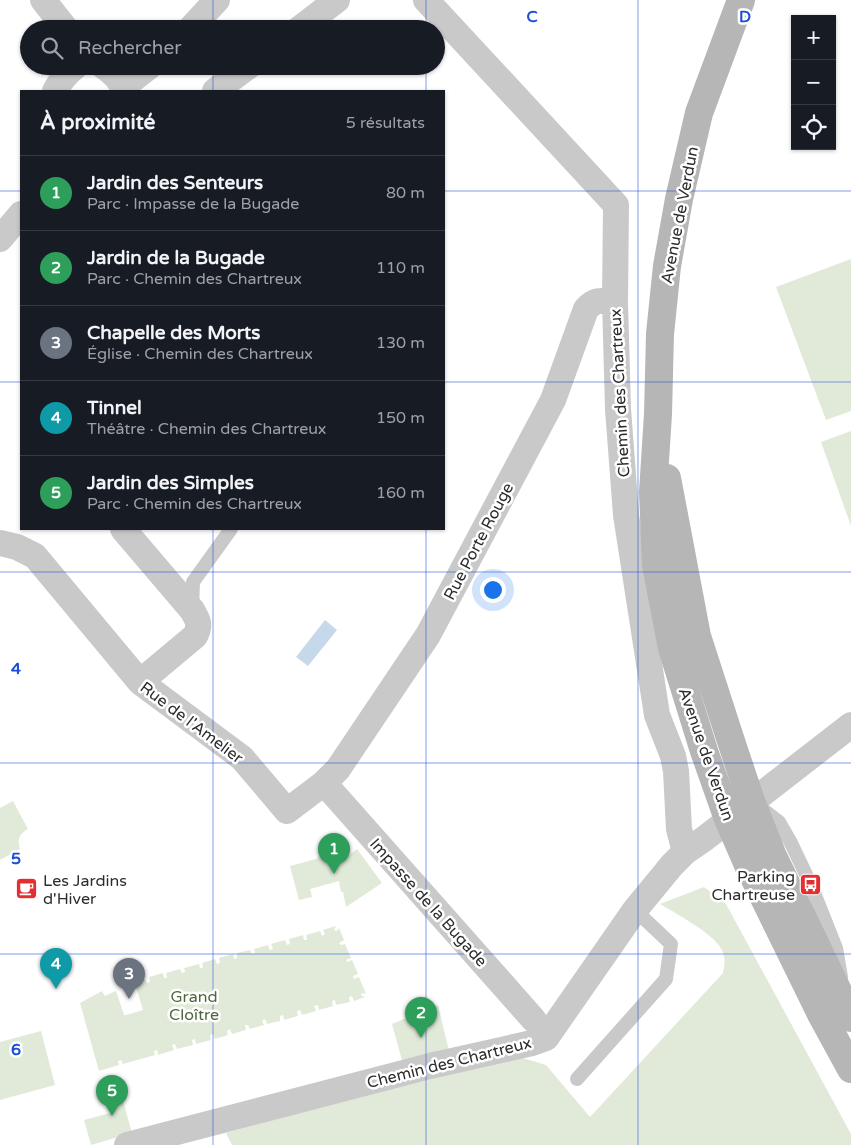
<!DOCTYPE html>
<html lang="fr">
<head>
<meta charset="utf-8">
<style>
  body { margin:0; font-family:"Varela Round",sans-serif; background:#20242c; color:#f1f3f6 }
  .controls { position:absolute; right:15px; top:15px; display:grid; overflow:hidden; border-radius:0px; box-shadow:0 1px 4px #0004 }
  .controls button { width:45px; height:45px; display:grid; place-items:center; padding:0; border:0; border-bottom:1px solid #363941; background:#171b24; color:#f1f3f6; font:25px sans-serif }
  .you { position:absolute; left:492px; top:589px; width:18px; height:18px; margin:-12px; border:4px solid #fff; border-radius:50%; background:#1a73e8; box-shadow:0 0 0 8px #1a73e833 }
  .badge { display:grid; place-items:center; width:32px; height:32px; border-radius:50%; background:#db2777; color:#fff; font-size:16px; font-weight:700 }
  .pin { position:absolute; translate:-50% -41px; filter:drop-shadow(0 1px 2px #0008) }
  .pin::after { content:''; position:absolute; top:26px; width:18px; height:15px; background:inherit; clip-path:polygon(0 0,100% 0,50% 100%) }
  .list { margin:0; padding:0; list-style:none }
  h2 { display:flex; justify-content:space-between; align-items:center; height:65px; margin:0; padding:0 20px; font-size:21px }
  h2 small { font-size:16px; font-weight:400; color:#9ea1a6 }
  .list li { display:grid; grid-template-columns:32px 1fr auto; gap:15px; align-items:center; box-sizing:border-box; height:75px; padding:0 20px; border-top:1px solid #363941 }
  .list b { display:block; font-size:19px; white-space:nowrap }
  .list p { margin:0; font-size:16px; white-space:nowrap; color:#9ea1a6 }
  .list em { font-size:16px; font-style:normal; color:#9ea1a6 }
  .icon { flex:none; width:28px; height:28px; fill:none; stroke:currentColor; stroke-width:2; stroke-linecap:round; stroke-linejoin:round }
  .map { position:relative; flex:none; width:851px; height:1145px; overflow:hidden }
  .search { position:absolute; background:#171b24; box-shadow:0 1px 4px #0004; left:20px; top:20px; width:425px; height:55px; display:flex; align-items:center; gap:12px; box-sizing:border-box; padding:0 18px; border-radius:28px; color:#9ea1a6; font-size:19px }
  .panel { position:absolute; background:#171b24; box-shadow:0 1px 4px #0004; left:20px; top:90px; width:425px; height:440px; border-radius:0px }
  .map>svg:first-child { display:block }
</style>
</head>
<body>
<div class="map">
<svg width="851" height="1145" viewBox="0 0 851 1145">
  <rect width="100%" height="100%" fill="#fff"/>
  <path fill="#e1ead9" d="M851 259V411L826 420 776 287Z
    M851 431V526L821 442Z
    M13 801 28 829C19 834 17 840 20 849L0 860V808Z
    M331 846 343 860 357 849 382 883 346 907 343 892H341L339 881 310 889 312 897 299 900 290 866 316 859Z
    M704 887 726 904 851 1134V1145H232L226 1133 503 1052 546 1065 590 1117 723 973C725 964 726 955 720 947 712 933 675 913 660 904Z
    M336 926 334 930 337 931 339 928 344 940 339 943 341 945 345 944 351 958 346 960 348 962 352 960 358 974 353 976 354 979 359 977 366 994 362 993 361 995 365 997 354 1001 352 996 349 997 350 1002 336 1005 335 1000 332 1001 333 1006 319 1010 318 1005 314 1006 316 1011 302 1015 300 1010 297 1011 298 1016 284 1020 283 1015 280 1016V1021L267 1024 265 1019 262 1021 264 1025 250 1029 248 1025H245L246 1030 232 1034 230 1029 227 1031 228 1035 215 1039 213 1034 210 1035 211 1040 196 1044 195 1039 192 1040 193 1045 177 1049 175 1044 172 1045 174 1050 158 1055 157 1050 154 1051 155 1055 123 1064 121 1060 118 1061 119 1065 99 1071 80 1003 102 991 105 996 116 991 124 1015H126L143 1010 134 981 145 979 147 983 150 982 149 977 163 973 164 978H167L166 973 180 969 182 973 185 972 184 968 199 964 200 968H203L202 963 215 959 217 964 220 963 219 958 233 954 234 959 237 958V953L250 950 252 954 255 953 254 949 268 945 270 950 273 949 271 944 285 940 287 945 290 944 289 939 303 935 304 940H307L306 935 320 931 322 936 325 934 323 930Z
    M438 1005 449 1051 403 1064 392 1024Z
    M41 1031 55 1085 0 1100V1042Z
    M120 1090 132 1133 91 1145 84 1120 110 1113 105 1095Z"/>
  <path fill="#c5d9ea" d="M325 620 337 630 308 666 296 657Z"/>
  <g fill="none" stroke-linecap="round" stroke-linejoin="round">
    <path stroke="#c9c9c9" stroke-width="14" d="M192 610 193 582 231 529
      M757 805 779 822 791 843 811 885 836 948 841 977
      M577 1079 666 979 671 944 635 910"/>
    <path stroke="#c9c9c9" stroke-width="26" d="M43 0 66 29
      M426 0 616 205 615 302 618 409 626 515 657 715 673 756 676 771 679 829 685 852
      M190 29 217 0
      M299 29 337 0
      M103 66C112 72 121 80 124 91
      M123 87 150 66
      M55 91C60 81 67 73 76 66
      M215 91 249 66
      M0 239 21 214
      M123 529 192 610C198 620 201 625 195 636L140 682
      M0 543 17 547 35 556 140 682 242 758 287 811 324 783 338 769 428 635 553 400 586 309C596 298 602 301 615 302
      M324 783 534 1020
      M127 1145 430 1066 532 1043 546 1038 635 910 672 865 685 852 704 839 851 725"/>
    <path stroke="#b6b6b6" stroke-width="28" d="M741 0 699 113 679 199 667 266 660 334 658 414 653 492 656 565 672 648 704 751 728 819 748 865 821 1014 851 1069
      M667 478 697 636 731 741 751 801 772 854 851 1018"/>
  </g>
  <path fill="none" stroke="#1d4ed8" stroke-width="1" stroke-opacity="0.55" d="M213 0V29M426 0V29M638 0V1145M213 66V91M426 66V91M0 191H21M444 191H851M0 382H21M444 382H851M213 529V1145M426 529V1145M0 572H851M0 763H851M0 954H851"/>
  <defs>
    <symbol id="bus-square" viewBox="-11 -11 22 22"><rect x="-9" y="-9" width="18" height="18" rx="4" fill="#e32f2f" stroke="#fff"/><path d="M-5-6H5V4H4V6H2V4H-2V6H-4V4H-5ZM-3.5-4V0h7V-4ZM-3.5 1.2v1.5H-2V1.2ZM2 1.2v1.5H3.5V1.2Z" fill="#fff"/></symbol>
    <symbol id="cafe-square" viewBox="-11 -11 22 22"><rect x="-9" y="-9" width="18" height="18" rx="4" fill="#e32f2f" stroke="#fff"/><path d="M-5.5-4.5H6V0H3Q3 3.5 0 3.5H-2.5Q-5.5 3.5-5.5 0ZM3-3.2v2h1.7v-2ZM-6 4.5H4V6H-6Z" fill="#fff"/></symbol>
  </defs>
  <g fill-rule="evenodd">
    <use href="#bus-square" x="798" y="872" width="25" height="25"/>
    <use href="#cafe-square" x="14" y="876" width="25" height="25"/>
  </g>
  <g text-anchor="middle" stroke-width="5" stroke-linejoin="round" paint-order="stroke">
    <g font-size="16" fill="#2c2c2c" stroke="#fff">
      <text transform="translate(679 215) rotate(-79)" y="6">Avenue de Verdun</text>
      <text transform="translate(619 393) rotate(-93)" y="6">Chemin des Chartreux</text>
      <text transform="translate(478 541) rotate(-62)" y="6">Rue Porte Rouge</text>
      <text transform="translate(192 722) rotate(37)" y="6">Rue de l'Amelier</text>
      <text transform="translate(707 754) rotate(71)" y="6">Avenue de Verdun</text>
      <text transform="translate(429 902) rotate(48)" y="6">Impasse de la Bugade</text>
      <text transform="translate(449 1062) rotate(-14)" y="6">Chemin des Chartreux</text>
    </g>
    <g font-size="16" fill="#2c2c2c" stroke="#fff" text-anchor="end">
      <text x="795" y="882">Parking<tspan x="795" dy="18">Chartreuse</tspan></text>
      <text x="43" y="886" text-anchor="start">Les Jardins<tspan x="43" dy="18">d'Hiver</tspan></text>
    </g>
    <g font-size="16" fill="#4c673b" stroke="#fff">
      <text x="194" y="1002">Grand<tspan x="194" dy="18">Cloître</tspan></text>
    </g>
  </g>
  <g font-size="16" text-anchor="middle" font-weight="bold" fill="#1d4ed8" stroke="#fff" stroke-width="5" stroke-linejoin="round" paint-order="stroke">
    <text x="532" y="22">C</text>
    <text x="745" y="22">D</text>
    <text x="16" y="674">4</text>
    <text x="16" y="864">5</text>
    <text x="16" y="1055">6</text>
  </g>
</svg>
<div class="controls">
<button>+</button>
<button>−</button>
<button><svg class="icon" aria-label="locate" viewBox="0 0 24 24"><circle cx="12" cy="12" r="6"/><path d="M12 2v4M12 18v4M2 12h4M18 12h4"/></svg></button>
</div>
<div class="you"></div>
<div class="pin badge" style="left:334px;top:874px;background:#2e9e5b">1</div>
<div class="pin badge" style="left:421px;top:1038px;background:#2e9e5b">2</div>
<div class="pin badge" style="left:129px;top:999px;background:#6b7280">3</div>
<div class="pin badge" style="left:56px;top:989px;background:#0f9aa8">4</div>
<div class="pin badge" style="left:112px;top:1116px;background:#2e9e5b">5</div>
<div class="search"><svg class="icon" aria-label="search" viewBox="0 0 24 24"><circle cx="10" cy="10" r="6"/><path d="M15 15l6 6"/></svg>Rechercher</div>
<section class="panel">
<h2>À proximité<small>5 résultats</small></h2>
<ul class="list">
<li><span class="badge" style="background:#2e9e5b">1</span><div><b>Jardin des Senteurs</b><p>Parc · Impasse de la Bugade</p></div><em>80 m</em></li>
<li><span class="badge" style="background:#2e9e5b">2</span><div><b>Jardin de la Bugade</b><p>Parc · Chemin des Chartreux</p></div><em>110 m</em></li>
<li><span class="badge" style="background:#6b7280">3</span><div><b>Chapelle des Morts</b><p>Église · Chemin des Chartreux</p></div><em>130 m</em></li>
<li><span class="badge" style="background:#0f9aa8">4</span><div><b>Tinnel</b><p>Théâtre · Chemin des Chartreux</p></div><em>150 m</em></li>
<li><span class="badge" style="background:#2e9e5b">5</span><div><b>Jardin des Simples</b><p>Parc · Chemin des Chartreux</p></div><em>160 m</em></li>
</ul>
</section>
</div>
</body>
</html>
